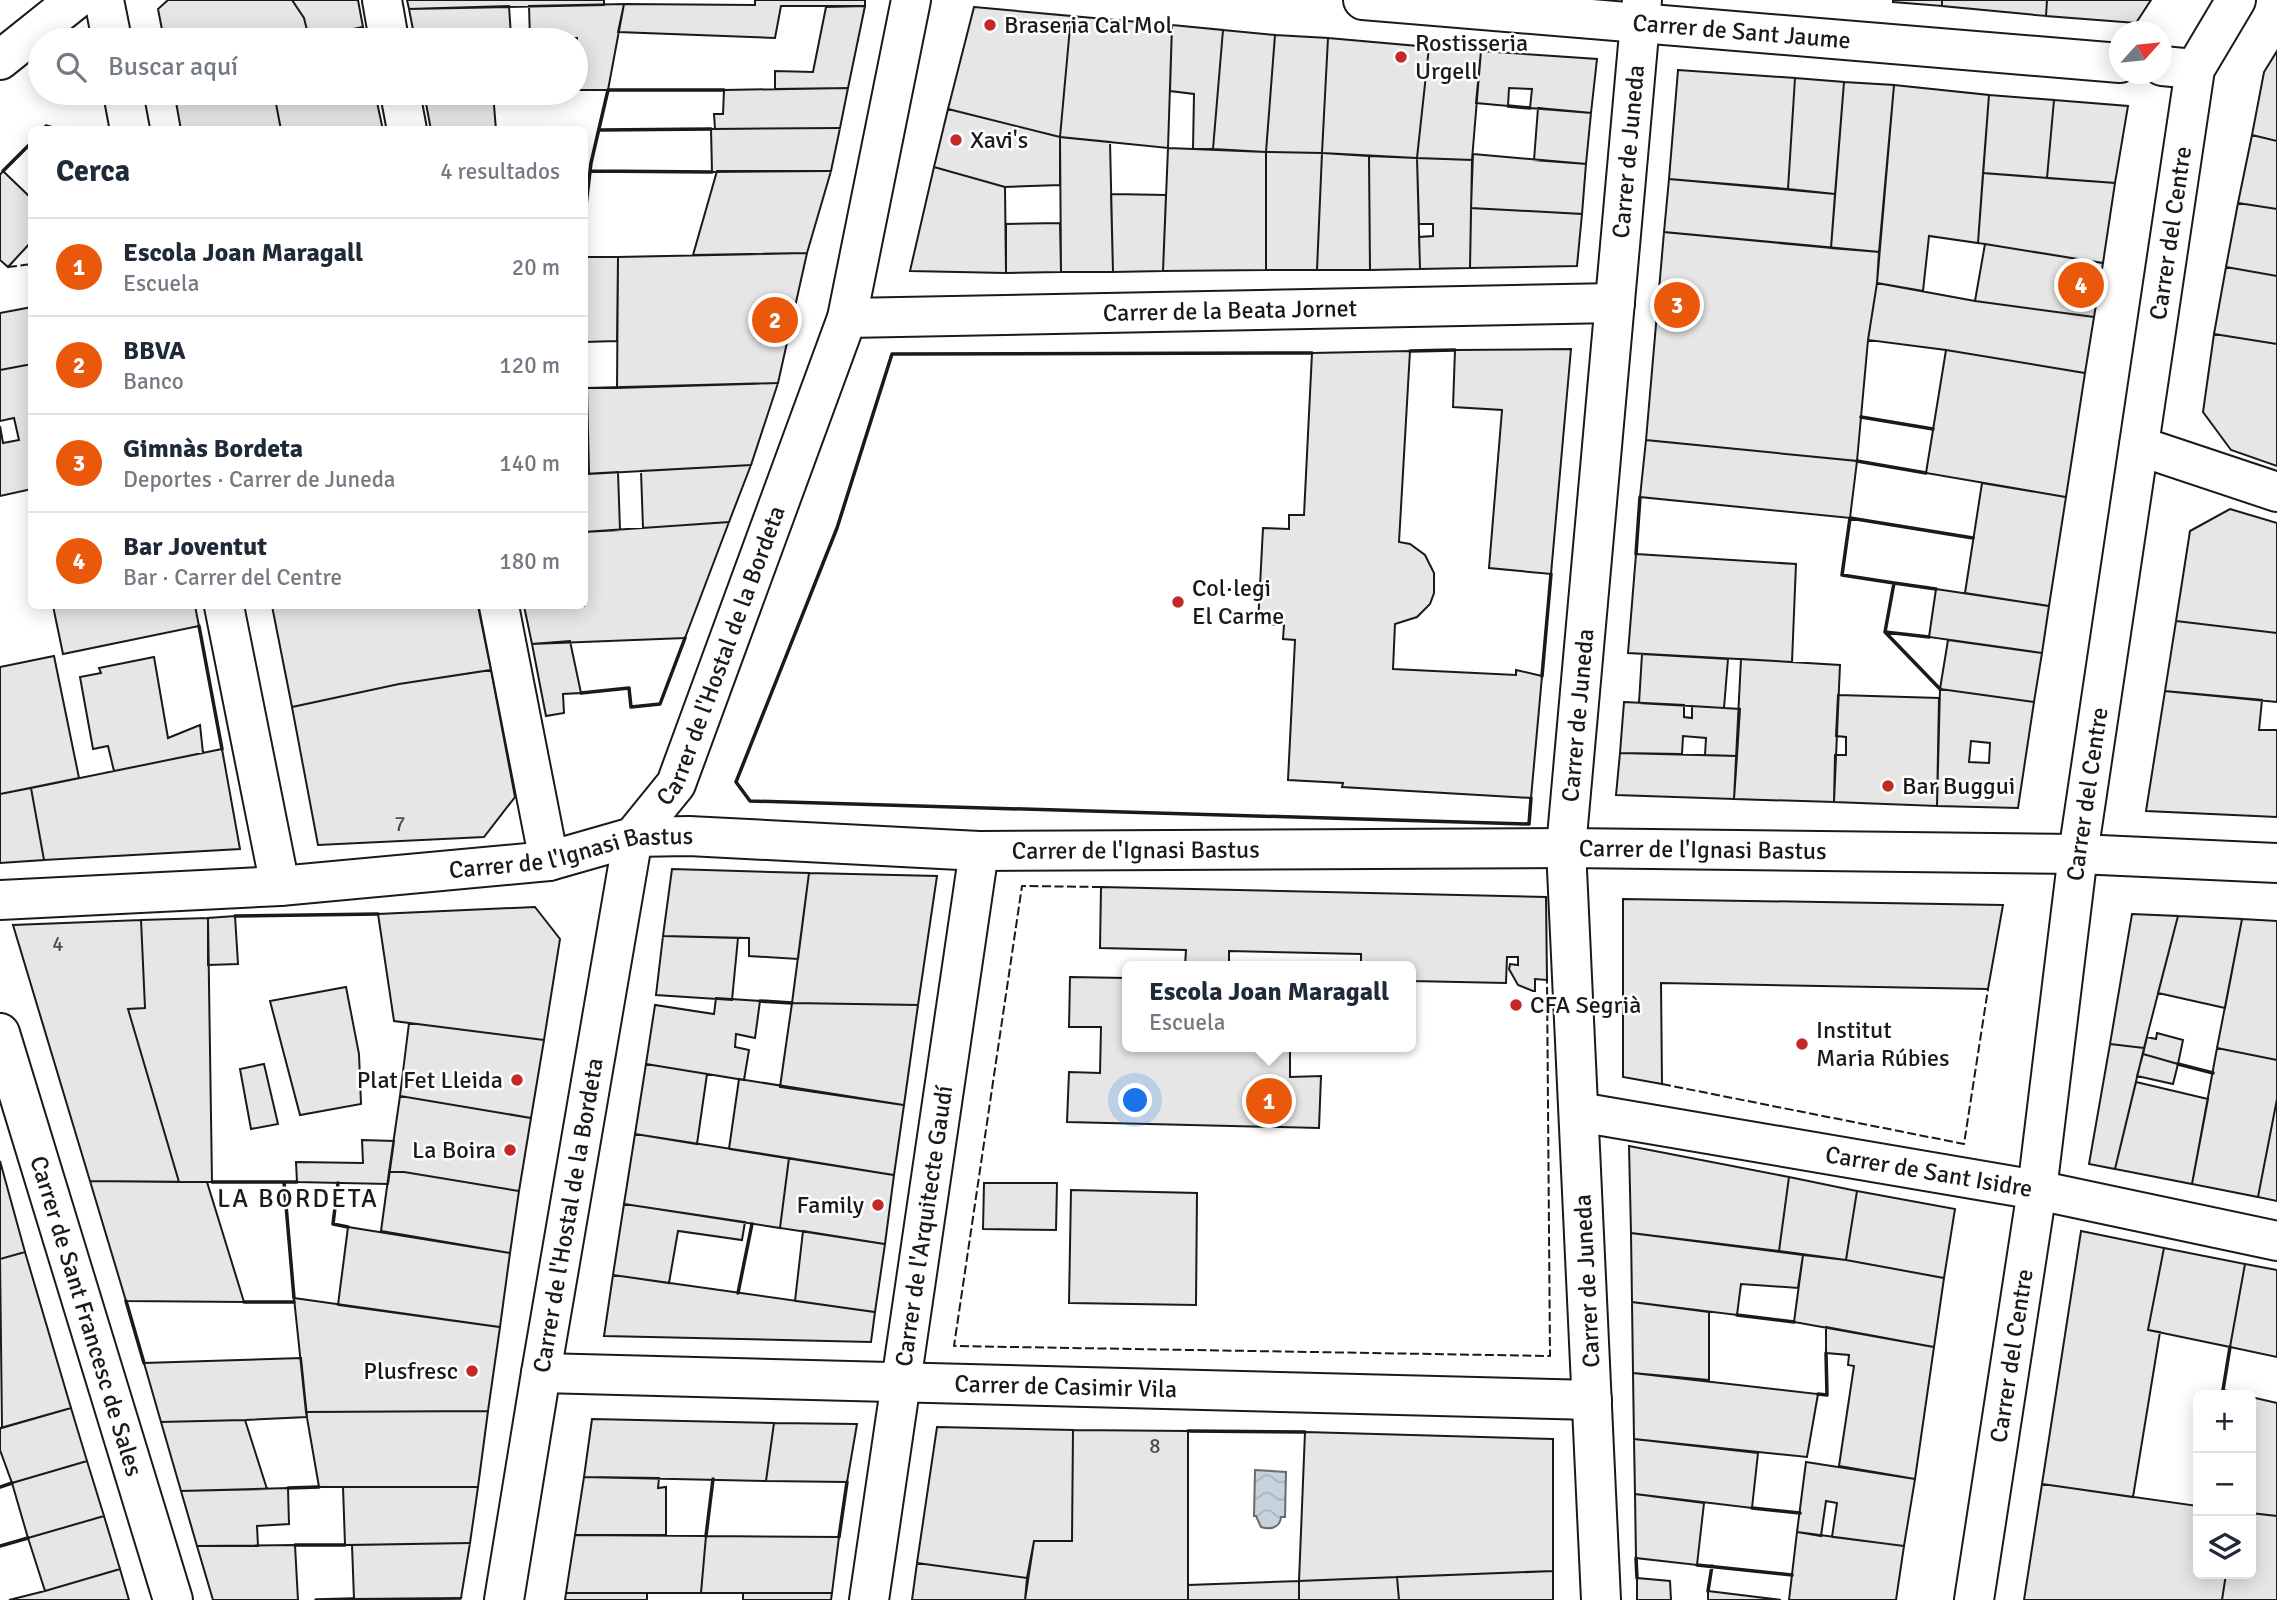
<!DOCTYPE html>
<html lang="es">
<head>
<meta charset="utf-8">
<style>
  body { margin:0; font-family:Signika,sans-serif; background:#f2f2f3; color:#1f2937 }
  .controls { position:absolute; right:21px; bottom:21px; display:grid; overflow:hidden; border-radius:10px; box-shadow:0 4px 18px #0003 }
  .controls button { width:63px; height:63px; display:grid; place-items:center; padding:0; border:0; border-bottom:2px solid #e0e1e3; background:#fff; color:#1f2937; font:35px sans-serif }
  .compass { position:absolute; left:2109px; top:21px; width:63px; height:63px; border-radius:50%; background:#fff; box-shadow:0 4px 18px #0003; rotate:63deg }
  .you { position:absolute; left:1136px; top:1101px; width:24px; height:24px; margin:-18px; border:5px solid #fff; border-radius:50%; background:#1a73e8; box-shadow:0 0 0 10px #1a73e833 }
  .badge { display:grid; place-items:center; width:46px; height:46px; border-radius:50%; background:#ea580c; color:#fff; font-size:23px; font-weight:700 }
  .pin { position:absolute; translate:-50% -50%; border:4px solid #fff; box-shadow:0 2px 7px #0006 }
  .popup { position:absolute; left:1122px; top:961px; width:294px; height:91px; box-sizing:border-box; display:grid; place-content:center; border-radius:10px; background:#fff; filter:drop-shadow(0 2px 5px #0005); font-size:23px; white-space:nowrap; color:#747a83 }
  .popup b { font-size:26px; color:#1f2937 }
  .popup::after { content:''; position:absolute; left:50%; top:100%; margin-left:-14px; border:14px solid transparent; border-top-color:#fff }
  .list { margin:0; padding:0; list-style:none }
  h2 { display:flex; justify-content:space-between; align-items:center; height:91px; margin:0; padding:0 28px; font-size:30px }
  h2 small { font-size:23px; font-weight:400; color:#747a83 }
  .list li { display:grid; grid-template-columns:46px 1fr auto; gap:21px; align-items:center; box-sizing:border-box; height:98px; padding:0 28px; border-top:2px solid #e0e1e3 }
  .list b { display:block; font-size:26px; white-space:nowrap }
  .list p { margin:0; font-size:23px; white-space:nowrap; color:#747a83 }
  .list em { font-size:23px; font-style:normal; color:#747a83 }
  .icon { flex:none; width:38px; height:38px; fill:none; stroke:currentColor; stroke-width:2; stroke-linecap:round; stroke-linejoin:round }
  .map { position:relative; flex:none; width:2277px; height:1600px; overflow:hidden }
  .search { position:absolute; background:#fff; box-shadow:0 4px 18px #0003; left:28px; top:28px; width:560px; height:77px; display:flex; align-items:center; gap:18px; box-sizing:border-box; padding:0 24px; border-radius:38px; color:#747a83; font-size:26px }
  .panel { position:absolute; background:#fff; box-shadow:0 4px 18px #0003; left:28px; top:126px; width:560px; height:483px; border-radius:10px }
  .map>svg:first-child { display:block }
</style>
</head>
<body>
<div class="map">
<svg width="2277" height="1600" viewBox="0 0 2277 1600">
  <defs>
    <pattern id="water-waves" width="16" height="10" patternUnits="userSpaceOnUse" patternTransform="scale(1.75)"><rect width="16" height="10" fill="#c6d2dc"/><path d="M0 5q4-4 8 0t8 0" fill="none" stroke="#aab4bc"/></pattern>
  </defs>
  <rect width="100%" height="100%" fill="#fff"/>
  <path fill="url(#water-waves)" stroke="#6a6a6a" stroke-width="2" d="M1255 1470 1286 1472 1285 1517H1281C1280 1528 1270 1530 1261 1527L1256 1516H1254Z"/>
  <path fill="#e6e6e6" stroke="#1a1a1a" stroke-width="2" fill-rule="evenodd" d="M168 0H292L304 18 309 38 299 40H164L158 9Z
    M292 0H358L363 27 309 38 304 18Z
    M407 0H604V5L409 9Z
    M755 0H865V6H781L775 38 618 32 624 4 755 5Z
    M1893 0H1942V6L1893 2Z
    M1942 0H2047L2046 16 1942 6Z
    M2047 0H2151L2136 23 2046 16Z
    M624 4 608 90H576L577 38 530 39 529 6Z
    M509 6 511 36 518 35 519 40H415L409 9Z
    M865 6 848 88 775 89V71L813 72 826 7Z
    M974 7 1071 16 1060 137 948 109Z
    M1071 16 1172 25 1168 148 1060 137Z
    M1172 25 1223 30 1213 149H1193L1194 94 1170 91Z
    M363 27 366 40H299L309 38Z
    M1223 30 1275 35 1266 152 1213 149Z
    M1275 35 1328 38 1322 153 1266 152Z
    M1328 38 1429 47 1417 158 1322 153Z
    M1429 47 1481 51 1472 160 1417 158Z
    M1481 51 1597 59 1591 113 1530 108 1532 89 1509 88 1508 106 1476 103Z
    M2277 51V141L2252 135 2264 72Z
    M1678 70 1795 78 1788 189 1669 179Z
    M1795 78 1844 82 1835 194 1788 189Z
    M1844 82 1894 85 1879 252 1831 248Z
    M1894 85 1989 95 1978 243 1929 236 1923 291 1877 283Z
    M848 88 840 128 715 129 714 114H723L724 90Z
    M174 93H224L176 102Z
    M224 93H274L281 130H181L176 102Z
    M274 93H375L383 130H281Z
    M424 93H493L496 130H431Z
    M1989 95 2054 100 2047 178 1983 173Z
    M2054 100 2128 106 2115 183 2047 178Z
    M1538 108 1591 113 1586 164 1534 160Z
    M948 109 1060 137V185L1005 187 934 167Z
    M840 128 831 171 712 172 711 129Z
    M2252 135 2277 141V209L2238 203Z
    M1060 137 1110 142 1113 272H1061Z
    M1168 148 1266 152V270L1163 271Z
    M1266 152 1322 153 1317 270H1266Z
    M1322 153 1369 156 1370 270H1317Z
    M1473 154 1586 164 1582 214 1471 208Z
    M1369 156 1417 158 1420 269 1370 270Z
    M1417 158 1472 160 1470 268 1420 269 1419 237 1433 236V224H1419Z
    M934 167 1005 187 1006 273 910 271Z
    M3 171 32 199V241L8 267 0 260V175Z
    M717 171H831L807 253 693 255Z
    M1983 173 2115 183 2103 263 1978 243Z
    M1669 179 1835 194 1831 248 1664 232Z
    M1111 194 1166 195 1163 271 1113 272Z
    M2238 203 2277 209V276L2226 267Z
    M1471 208 1582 214 1577 266 1470 268Z
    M1060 223 1061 272 1006 273V224Z
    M1664 232 1879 252 1877 283 1868 340 1857 461 1646 440Z
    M1985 244 2103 263 2094 317 1975 301Z
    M807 253 778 383 617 388 618 257Z
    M584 257H618L617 341 584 342Z
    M2226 267 2277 276V344L2214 334Z
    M1877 283 1975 301 2094 317 2085 373 1946 350 1868 340Z
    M32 307V364L0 370V313Z
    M2214 334 2277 344V466L2231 450 2203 412Z
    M1571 349 1551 574 1489 568 1502 410 1453 407 1455 350Z
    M1946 350 2085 373 2066 497 1926 473Z
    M1410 351 1399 542 1410 544 1425 555 1434 573V593L1430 604 1417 617 1395 624 1393 669 1516 675V670L1542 676 1531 798 1342 787 1343 783 1288 780 1295 640 1283 639 1284 625 1258 624 1263 528 1289 529V515H1304L1312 353Z
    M32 364V489L0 496V426L3 443 19 440 14 418 0 421V370Z
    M778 383 751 465 589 474 587 388Z
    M584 388H587L589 474H584Z
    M1646 440 1857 461 1850 518 1640 497Z
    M751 465 729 522 643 528 641 471Z
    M618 472 620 530 584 532V474Z
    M1982 483 2066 497 2049 606 1965 593Z
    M2230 509 2277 523V633L2176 621 2190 531Z
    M729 522 685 638 532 644 524 606H584V532Z
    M1636 554 1796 564 1792 662 1628 653Z
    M1936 589 2049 606 2042 653 1929 637Z
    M53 606H195L199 626 63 654Z
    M272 606H478L491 670 399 684 292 707Z
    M2176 621 2277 633V702L2165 691Z
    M1948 640 2042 653 2034 702 1940 689Z
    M570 641 581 693 563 694 564 713 546 716 532 644Z
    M1642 654 1728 659 1724 708 1639 703Z
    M54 656 79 778 0 794V667Z
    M154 657 168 738 200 725 203 753 114 771 108 746 93 749 80 677 101 673 99 668Z
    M1741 659 1840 665 1834 802 1734 799Z
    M491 670 515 797 484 837 318 845 292 707 399 684Z
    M1940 689 2034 702 2018 808 1937 806ZM1971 741 1990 743 1989 763 1969 762Z
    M2165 691 2262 700 2259 730H2277V817L2146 811Z
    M1838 695 1939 698 1937 806 1834 802 1835 755H1846V737L1836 736Z
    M1624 702 1684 705V717L1692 718V706L1740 709 1737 756 1705 755 1706 738 1683 736 1682 754 1620 753Z
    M222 749 240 849 44 860 31 788Z
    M1620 753 1737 756 1734 799 1616 795Z
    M31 788 44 860 0 863V794Z
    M672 869 809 873 798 959 749 956V938L663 936Z
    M809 873 937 876 918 1005 792 1003Z
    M1101 887 1546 897 1547 980 1535 979V991H1533L1518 985 1509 969 1510 964 1518 965V957H1507L1506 983 1411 981V966H1361V954L1229 951V966H1185L1186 950 1100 948Z
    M1623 899 1821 902 2003 905 1988 989 1661 983 1662 1084 1623 1077Z
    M535 907 560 939 544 1040 394 1021 378 914Z
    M2132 914 2178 916 2144 1048 2110 1044Z
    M235 916 238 964 208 965V918Z
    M2178 916 2242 919 2225 1008 2158 993Z
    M208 918 212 1182H179L128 1009 145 1008 141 920Z
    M2242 919 2277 921V1060L2217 1048Z
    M141 920 145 1008 128 1009 179 1182 90 1181 13 925Z
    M663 936 738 938 732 1000 656 995Z
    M1070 977 1127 978V1047H1290V1077L1321 1076 1319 1128 1067 1122 1069 1072 1100 1073 1101 1027H1069Z
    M346 987 359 1054 361 1104 300 1115 270 1001Z
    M716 998 760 1001 755 1038 736 1034 735 1047 749 1050 744 1080 646 1064 655 1005 714 1014Z
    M792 1003 918 1005 904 1105 780 1087Z
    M409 1023 544 1040 531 1118 400 1096Z
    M2157 1033 2183 1040 2178 1064 2143 1054 2147 1037 2156 1039Z
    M2110 1044 2144 1048 2115 1169 2089 1164Z
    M2217 1048 2277 1060V1099L2258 1197 2192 1184Z
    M2143 1054 2178 1064 2173 1084 2137 1076Z
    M264 1064 278 1124 251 1129 240 1069Z
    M646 1064 707 1074 697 1144 635 1134Z
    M739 1079 904 1105 894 1175 729 1149Z
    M2136 1082 2208 1099 2192 1184 2115 1169Z
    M400 1096 531 1118 519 1191 404 1172H389Z
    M2277 1099V1201L2258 1197Z
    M635 1134 789 1158 780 1228 624 1204Z
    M362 1140 394 1141 388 1184 297 1182 296 1162 363 1163Z
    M1629 1146 1789 1177 1779 1251 1631 1233Z
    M789 1158 894 1175 885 1244 780 1228Z
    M0 1161 25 1252 0 1259Z
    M389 1172H404L519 1191 510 1253 381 1231Z
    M1789 1177 1857 1191 1846 1260 1779 1251Z
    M90 1181 207 1182 244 1302 126 1301Z
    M984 1183H1057L1056 1230 983 1229Z
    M1071 1190 1197 1193 1196 1305 1069 1303Z
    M1857 1191 1955 1209 1944 1278 1846 1260Z
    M624 1204 745 1222 742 1240 678 1231 669 1283 613 1275Z
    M348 1227 510 1253 500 1327 338 1305Z
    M803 1231 885 1244 875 1312 795 1301Z
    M2081 1231 2164 1248 2148 1330 2160 1332 2133 1497 2042 1484Z
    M1631 1233 1803 1255 1798 1288 1741 1284 1737 1315 1632 1302Z
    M2164 1248 2245 1264 2230 1347 2148 1330Z
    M25 1252 71 1408 2 1428 0 1259Z
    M1803 1255 1846 1260 1944 1278 1934 1347 1794 1322Z
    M2245 1264 2277 1270V1357L2230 1347Z
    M613 1275 875 1312 871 1342 604 1336Z
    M294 1298 500 1327 488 1411 306 1412Z
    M1632 1302 1709 1312V1380L1633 1373Z
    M1826 1327 1934 1347 1915 1479 1839 1466 1854 1366 1848 1365 1849 1355 1826 1353Z
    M301 1358 307 1417 245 1420 161 1422 144 1363Z
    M1633 1373 1818 1394 1807 1457 1634 1439Z
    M2223 1390 2245 1395H2222Z
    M2251 1397 2277 1403V1516L2251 1513Z
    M71 1408 87 1461 12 1483 0 1450V1428Z
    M488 1411 478 1487H319L306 1412Z
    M592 1419 774 1423 766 1481 584 1477Z
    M245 1420 267 1489 181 1491 161 1422Z
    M774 1423 857 1424 847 1482 766 1481Z
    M937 1427 1073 1430 1072 1541H1034L1027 1578 917 1563Z
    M1073 1430 1188 1431V1600H1025L1034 1541H1072Z
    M1305 1432 1553 1439V1571L1299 1581Z
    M1634 1439 1758 1453 1752 1508 1635 1494Z
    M87 1461 104 1516 28 1538 12 1483Z
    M1806 1462 1915 1479 1904 1546 1832 1537 1837 1503 1826 1501 1821 1536 1797 1532Z
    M584 1477 659 1478 658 1488 666 1487V1535H575Z
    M2042 1484 2198 1506V1574H2226L2222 1600H2024Z
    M343 1487H478L470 1543 345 1545Z
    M288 1488 289 1524 257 1526 258 1546H197L181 1491Z
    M1635 1494 1704 1503 1697 1565 1636 1558Z
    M2251 1513 2277 1516V1600H2222L2226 1574H2251Z
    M104 1516 120 1569 45 1591 28 1538Z
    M1797 1532 1904 1546 1896 1600H1789Z
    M575 1535 706 1536 701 1593H566Z
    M706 1536 839 1537 832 1593H701Z
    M470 1543 461 1598 354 1599 352 1545Z
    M295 1545 298 1600H213L197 1546Z
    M917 1563 1027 1578 1025 1600H912Z
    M120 1569 129 1600H9L45 1591Z
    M1553 1571V1600H1399L1397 1577Z
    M1397 1577 1399 1600H1299V1581Z
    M1637 1578 1670 1581 1671 1600H1637Z
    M1299 1581V1600H1188V1585Z
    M1708 1591 1781 1600H1708Z
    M566 1593H647V1600H565Z
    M743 1593H832L831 1600H743Z
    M461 1598 460 1600H362V1599Z"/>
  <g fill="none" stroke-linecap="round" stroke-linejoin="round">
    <defs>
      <g id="street">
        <path d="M104 0 112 40"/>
        <path d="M382 0 389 40"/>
        <path id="s1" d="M1363 0 2120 63"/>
        <path d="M2162 66 2195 69"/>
        <path d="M123 93 130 130"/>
        <path d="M400 93 407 130"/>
        <path id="s2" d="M847 318 1615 303"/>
        <path d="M2139 446 2277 492"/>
        <path d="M224 606 280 886"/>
        <path d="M499 606 549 861"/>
        <path id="s3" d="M0 900 280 886 549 861 633 837 689 836 979 851 1566 848 2078 854 2277 863"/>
        <path id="s4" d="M0 1033 173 1600"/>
        <path id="s5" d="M1579 1112 2037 1190 2277 1241"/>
        <path id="s6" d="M541 1373 1592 1400"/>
        <path id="s7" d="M504 1600 541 1373 633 837 676 784 847 318 911 0"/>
        <path id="s8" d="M869 1600 979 851"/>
        <path id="s9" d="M1601 1600 1566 848 1642 0"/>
        <path id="s10" d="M1974 1600 2037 1190 2078 854 2195 69 2236 0"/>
      </g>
      <path id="secondary" d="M0 60 75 0"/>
    </defs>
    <use href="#street" stroke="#1a1a1a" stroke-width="42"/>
    <use href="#secondary" stroke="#1a1a1a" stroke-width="42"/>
    <use href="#street" stroke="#fff" stroke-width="38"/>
    <use href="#secondary" stroke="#fff" stroke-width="38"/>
    <path stroke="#1a1a1a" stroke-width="2" stroke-dasharray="9 3.5" stroke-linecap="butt" d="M8 267 32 264
      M1101 887 1022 886 954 1346 1550 1356 1547 980
      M1662 1084 1964 1144 1988 989"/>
    <path stroke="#1a1a1a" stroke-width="3.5" d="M1508 106 1530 108
      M43 130 46 126 59 130
      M599 130 711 129
      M3 171 32 142
      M590 171 712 172
      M584 222 591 163 608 90H724
      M1410 351 1455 350
      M1312 353 892 354 837 528 736 782 750 801 1529 824 1531 798
      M1861 417 1933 429
      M1857 461 1926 473
      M1636 554 1640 497
      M1894 583 1936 589
      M199 626 222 749
      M1885 632 1929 637
      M1542 676 1551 574
      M1940 689 1885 632 1894 583 1842 575 1850 518 1973 538
      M581 693 629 688 631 707 660 704 685 638
      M235 916 378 914
      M760 1001 792 1003
      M2178 1064 2213 1073
      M212 1182H297
      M284 1182 294 1298
      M338 1183 333 1224 348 1227
      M738 1293 752 1224
      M126 1301 144 1363
      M244 1302H294
      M1737 1315 1794 1322
      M2223 1390 2230 1347
      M1818 1394 1827 1395 1826 1353
      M1188 1431 1305 1432
      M0 1487 12 1483
      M288 1488 319 1487
      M1752 1508 1800 1513
      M706 1536 713 1479
      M839 1537 847 1482
      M295 1545H345
      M0 1546 28 1538
      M1636 1558 1637 1578
      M1697 1565 1792 1575
      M1708 1591 1712 1566
      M316 1600 354 1599"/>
  </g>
  <g fill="#c62828" stroke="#fff" stroke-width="2.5">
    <circle cx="990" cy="25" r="7"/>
    <circle cx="1401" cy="57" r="7"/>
    <circle cx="956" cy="140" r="7"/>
    <circle cx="1178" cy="602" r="7"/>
    <circle cx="1888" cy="786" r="7"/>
    <circle cx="1516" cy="1005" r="7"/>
    <circle cx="1802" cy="1044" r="7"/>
    <circle cx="517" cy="1080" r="7"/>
    <circle cx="510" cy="1150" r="7"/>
    <circle cx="878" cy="1205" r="7"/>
    <circle cx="472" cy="1371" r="7"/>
  </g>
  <g text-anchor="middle" stroke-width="5" stroke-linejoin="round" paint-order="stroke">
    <g font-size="21" fill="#4d4d4d">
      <text x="400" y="831">7</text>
      <text x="58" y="951">4</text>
      <text x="1155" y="1453">8</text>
    </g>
    <g font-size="24" fill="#1a1a1a" stroke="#fff" text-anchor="start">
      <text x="1004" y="33">Braseria Cal Mol</text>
      <text x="1415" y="51">Rostisseria<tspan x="1415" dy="28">Urgell</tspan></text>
      <text x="970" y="148">Xavi's</text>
      <text x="1192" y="596">Col·legi<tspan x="1192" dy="28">El Carme</tspan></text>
      <text x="1902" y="794">Bar Buggui</text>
      <text x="1530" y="1013">CFA Segrià</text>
      <text x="1816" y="1038">Institut<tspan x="1816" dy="28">Maria Rúbies</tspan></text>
      <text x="503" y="1088" text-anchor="end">Plat Fet Lleida</text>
      <text x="496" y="1158" text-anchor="end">La Boira</text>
      <text x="864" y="1213" text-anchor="end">Family</text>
      <text x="458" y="1379" text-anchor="end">Plusfresc</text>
    </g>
    <g font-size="24" fill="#1a1a1a" stroke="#fff">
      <text dy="8" stroke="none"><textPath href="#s1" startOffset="380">Carrer de Sant Jaume</textPath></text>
      <text dy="8" stroke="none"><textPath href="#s9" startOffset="1452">Carrer de Juneda</textPath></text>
      <text dy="8" stroke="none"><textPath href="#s10" startOffset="1381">Carrer del Centre</textPath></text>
      <text dy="8" stroke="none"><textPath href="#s2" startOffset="383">Carrer de la Beata Jornet</textPath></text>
      <text dy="8" stroke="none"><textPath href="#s7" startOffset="978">Carrer de l'Hostal de la Bordeta</textPath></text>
      <text dy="8" stroke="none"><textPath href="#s9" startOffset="886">Carrer de Juneda</textPath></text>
      <text dy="8" stroke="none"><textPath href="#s10" startOffset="814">Carrer del Centre</textPath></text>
      <text dy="8" stroke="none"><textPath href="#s3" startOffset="1141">Carrer de l'Ignasi Bastus</textPath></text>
      <text dy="8" stroke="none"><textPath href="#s3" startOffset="1708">Carrer de l'Ignasi Bastus</textPath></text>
      <text dy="8" stroke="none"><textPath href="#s3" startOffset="574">Carrer de l'Ignasi Bastus</textPath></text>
      <text dy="8" stroke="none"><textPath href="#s5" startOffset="355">Carrer de Sant Isidre</textPath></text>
      <text dy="8" stroke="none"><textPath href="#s7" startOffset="390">Carrer de l'Hostal de la Bordeta</textPath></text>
      <text dy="8" stroke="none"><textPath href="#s8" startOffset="378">Carrer de l'Arquitecte Gaudí</textPath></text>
      <text transform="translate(1587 1281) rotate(-93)" y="8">Carrer de Juneda</text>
      <text dy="8" stroke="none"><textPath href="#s4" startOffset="296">Carrer de Sant Francesc de Sales</textPath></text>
      <text dy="8" stroke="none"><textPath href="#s10" startOffset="247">Carrer del Centre</textPath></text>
      <text dy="8" stroke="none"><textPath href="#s6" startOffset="525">Carrer de Casimir Vila</textPath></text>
    </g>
    <g font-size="26" letter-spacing="2" fill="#1a1a1a" stroke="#fff">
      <text x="298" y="1207">LA BORDETA</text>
    </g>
  </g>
</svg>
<div class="controls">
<button>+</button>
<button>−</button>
<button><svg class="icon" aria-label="layers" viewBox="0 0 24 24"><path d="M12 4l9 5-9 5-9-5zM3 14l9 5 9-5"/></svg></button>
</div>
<svg class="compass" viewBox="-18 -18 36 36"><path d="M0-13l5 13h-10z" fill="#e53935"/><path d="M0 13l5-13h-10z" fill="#747a83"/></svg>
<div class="you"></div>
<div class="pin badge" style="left:1269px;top:1101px">1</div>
<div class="popup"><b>Escola Joan Maragall</b>Escuela</div>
<div class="pin badge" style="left:775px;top:320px">2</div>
<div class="pin badge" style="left:1677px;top:305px">3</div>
<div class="pin badge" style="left:2081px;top:285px">4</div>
<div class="search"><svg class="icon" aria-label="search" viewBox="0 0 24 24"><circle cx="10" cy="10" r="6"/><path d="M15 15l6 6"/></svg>Buscar aquí</div>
<section class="panel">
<h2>Cerca<small>4 resultados</small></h2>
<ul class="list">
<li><span class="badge">1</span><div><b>Escola Joan Maragall</b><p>Escuela</p></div><em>20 m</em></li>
<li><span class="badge">2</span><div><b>BBVA</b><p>Banco</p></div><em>120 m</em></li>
<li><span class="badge">3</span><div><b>Gimnàs Bordeta</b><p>Deportes · Carrer de Juneda</p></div><em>140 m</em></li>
<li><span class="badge">4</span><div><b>Bar Joventut</b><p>Bar · Carrer del Centre</p></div><em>180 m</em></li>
</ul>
</section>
</div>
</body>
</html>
